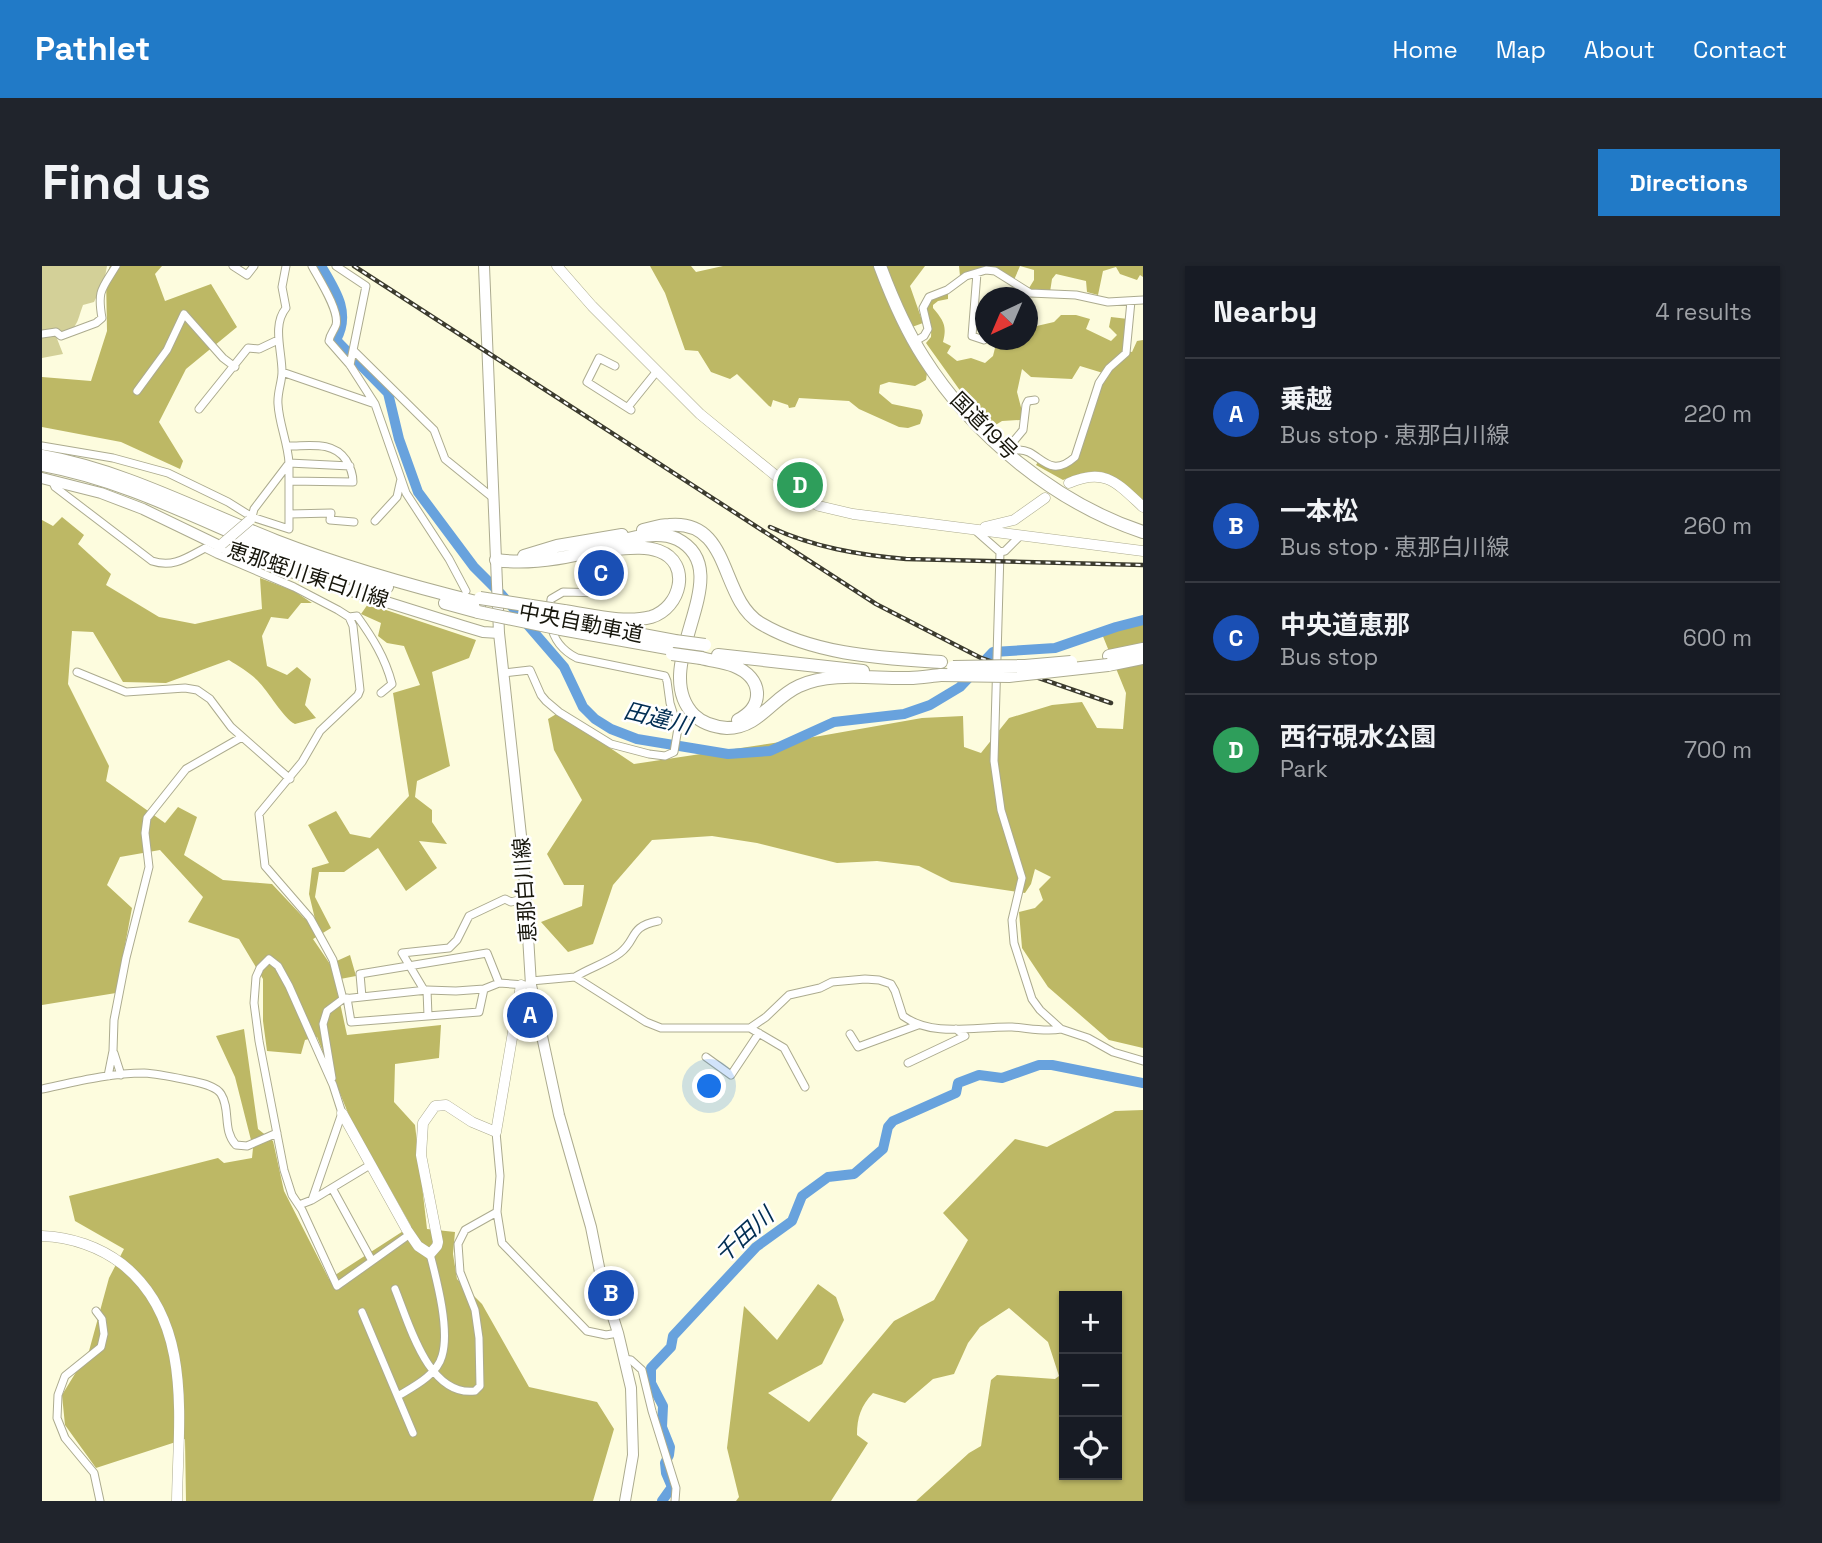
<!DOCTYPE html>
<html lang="en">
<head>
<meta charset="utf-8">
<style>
  body { margin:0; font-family:"Space Grotesk","Noto Sans JP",sans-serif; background:#20242c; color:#f1f3f6 }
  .controls { position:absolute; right:21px; bottom:21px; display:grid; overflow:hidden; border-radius:0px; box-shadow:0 2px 5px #0004 }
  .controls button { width:63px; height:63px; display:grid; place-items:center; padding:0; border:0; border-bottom:2px solid #363941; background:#171b24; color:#f1f3f6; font:35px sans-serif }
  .compass { position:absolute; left:933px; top:21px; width:63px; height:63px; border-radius:50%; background:#171b24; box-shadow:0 2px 5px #0004; rotate:224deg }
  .you { position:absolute; left:668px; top:821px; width:24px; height:24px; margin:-18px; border:5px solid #fff; border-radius:50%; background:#1a73e8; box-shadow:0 0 0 10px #1a73e833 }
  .badge { display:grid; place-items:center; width:46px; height:46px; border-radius:50%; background:#217ac7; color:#fff; font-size:23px; font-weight:700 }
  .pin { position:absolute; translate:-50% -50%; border:4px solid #fff; box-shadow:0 2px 7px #0006 }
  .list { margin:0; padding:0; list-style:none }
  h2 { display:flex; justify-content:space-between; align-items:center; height:91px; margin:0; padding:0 28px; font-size:30px }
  h2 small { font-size:23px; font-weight:400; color:#9ea1a6 }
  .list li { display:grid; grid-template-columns:46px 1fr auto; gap:21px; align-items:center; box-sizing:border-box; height:112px; padding:0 28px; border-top:2px solid #363941 }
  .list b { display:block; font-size:26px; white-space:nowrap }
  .list p { margin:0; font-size:23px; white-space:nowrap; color:#9ea1a6 }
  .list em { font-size:23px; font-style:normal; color:#9ea1a6 }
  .icon { flex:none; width:38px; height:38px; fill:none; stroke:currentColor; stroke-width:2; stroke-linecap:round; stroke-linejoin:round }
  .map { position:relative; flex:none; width:1101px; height:1235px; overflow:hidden; border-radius:0px }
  header { display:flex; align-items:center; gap:42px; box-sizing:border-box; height:98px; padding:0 35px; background:#217ac7; color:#fff }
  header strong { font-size:33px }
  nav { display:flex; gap:38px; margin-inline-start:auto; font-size:24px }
  .intro { display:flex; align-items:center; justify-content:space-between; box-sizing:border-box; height:168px; padding:0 42px }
  h1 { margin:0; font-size:49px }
  .button { padding:18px 32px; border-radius:0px; background:#217ac7; color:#fff; font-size:24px; font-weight:700 }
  main { display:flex; gap:42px; padding:0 42px }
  aside { flex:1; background:#171b24; border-radius:0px; box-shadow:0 2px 5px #0004 }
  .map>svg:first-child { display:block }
</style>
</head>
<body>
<header>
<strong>Pathlet</strong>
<nav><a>Home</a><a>Map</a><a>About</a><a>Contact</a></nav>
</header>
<div class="intro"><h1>Find us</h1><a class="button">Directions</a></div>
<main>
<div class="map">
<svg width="1101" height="1235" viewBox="0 0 1101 1235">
  <rect width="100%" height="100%" fill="#fdfcde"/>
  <path fill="#d3d098" d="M0 0H65L62 16 52 36 41 39C34 58 36 67 12 65L21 88 0 92Z"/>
  <path fill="#bdb865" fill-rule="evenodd" d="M68 0H120L113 8 123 35 169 18 195 61 144 103 117 156 141 195 138 203 79 176 0 161V111L49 115 65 65 64 10Z
    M608 0H649L654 6 681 0H883L868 20 881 57 859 65 885 107 884 114 873 120 847 116 838 119 837 127 850 138 879 144 881 149 878 158 866 162 857 161 817 143 807 135 757 132 753 141 747 142 746 139 731 134 729 141 727 140 695 108 688 113 669 106 656 85 643 84 623 27Z
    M917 0H1101V11L1098 9 1095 14 1078 8 1074 1 1061 5 1056 29 1045 26 1044 15 1014 8 1010 13 1008 26 984 27 992 14V4L978 0 972 14 955 2 918 10Z
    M906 27V33L896 35 891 39V42C902 55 905 60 901 76L909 80 905 87 915 95 929 92 943 97 951 90 955 74H986V62L1012 56 1019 49H1034L1048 53 1044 63 1069 75 1075 69 1067 61 1069 51 1086 53 1081 84 1090 86 1095 75 1101 74V235C1069 208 1064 196 1021 214L994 199 996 196 1016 204 1020 200 1029 199 1034 192 1061 107 1038 100 1030 113 989 111 980 103 975 126 981 149 978 154 960 155 952 160 927 137 884 77 889 71C891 44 870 39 906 27Z
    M20 251 42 269 36 278 69 308 64 319 117 351 153 358 220 343 218 312 252 325 270 337H259L246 353 229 351 220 370 225 400 245 409 255 401 269 413 263 439 274 452 253 458C241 452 227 426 215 414 207 406 196 400 187 394L124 417 81 416 51 366 30 365 26 418 67 500 64 515 123 557 136 541 155 551 142 589 181 614 230 618 262 652 273 653 267 628 270 602 287 597 266 559 294 545 308 568 328 572 367 530 351 427 378 419 362 380 345 377 336 370 339 357 319 348 326 338 434 374 427 392 390 406 408 500 375 515 373 531 390 544V556L405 578 377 575 395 602 364 625 336 582 302 606H277L273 631 289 662 271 673 288 698 308 689 314 710 293 714 305 769 399 759 397 792 353 798 352 836 373 859 385 963 413 966 411 988 415 1013 440 1038 487 1121 555 1136 572 1163 551 1235H144L143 1173 54 1202 23 1159 20 1129 47 1085 67 1012 82 983 33 955 27 930 176 892 182 897 210 892 211 882 193 811 174 770 202 763 216 863 231 875 242 925 287 1013 369 960 308 852 275 771 263 774 259 788 225 785 221 755V713L197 673 146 656 161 631 118 584 78 591 65 619 90 642 74 727 0 739V254L11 260Z
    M1101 357V782L1067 774 1006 721 980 682 977 646 993 642 1001 634 997 623 1009 611 993 603 989 618 983 627 909 616 877 600 835 595 795 597 715 577 670 570 610 574 571 619 551 678 526 686 499 656 540 640 542 619H522L505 588 540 534 512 484 506 453 516 447 592 498 778 470 880 452 921 450 922 481 939 487 967 452 1010 439 1040 436 1055 462 1081 463 1084 427 1060 368Z
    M1101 844V1235H874L927 1187 939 1180 949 1114 955 1109 1013 1113 1017 1110 1006 1076 967 1042 938 1061 926 1077 912 1108 891 1113 863 1137 831 1127C819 1140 815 1151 815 1169L826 1177 789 1235H694L697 1231 685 1182 702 1040 735 1074 776 1018 794 1031 802 1054 780 1098 726 1127 767 1156 852 1055 892 1034 926 974 901 947 973 873 1005 881 1073 845ZM1022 1030H1075V1209H1022Z"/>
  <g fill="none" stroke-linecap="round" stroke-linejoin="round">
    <path stroke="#68a2dd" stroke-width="10" d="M279 0C294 25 309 47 294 74L346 127 357 173 376 226 432 301 459 328 522 401 541 441 553 453 569 463 595 473 686 488 728 485 792 456 862 448 888 439 918 421 951 386 1013 382 1074 361 1101 354
      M620 1235 630 1221 624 1207 623 1197 627 1189 628 1181 620 1161 621 1140 609 1117V1102L629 1081 631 1070 714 981 750 955 760 930 786 911 812 908 841 883 846 861 851 855 914 827 916 817 937 809 960 812 997 799H1010L1101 817"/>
    <defs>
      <path id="street" d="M191 0 205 9 212 0
        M270 0C277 13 298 45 294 59 292 65 288 68 287 75L308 99 333 138 364 227 407 293 424 325
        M294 0 324 20 308 99
        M935 7 930 70 942 74
        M0 68 14 66 19 70 54 57 60 52C55 24 60 23 74 0
        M872 76 882 70 886 63 881 42 887 31 905 24 924 10 944 4 953 5 988 27 1034 29 1066 36 1101 34
        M312 85 392 164 403 193 450 231
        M573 100 557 92 545 116 589 144
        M240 106 333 138
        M95 125 125 84 142 48 181 92 193 101
        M586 141 615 105
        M157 143 206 82 217 83 236 74
        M0 180 71 192 126 207 186 236 210 251 247 263V200
        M247 180C268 180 291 175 304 194 309 202 311 208 311 216L248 215
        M966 182 981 164 984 139 986 135 993 134
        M976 184C997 182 1005 216 1033 191L1057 117 1067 102 1084 87 1089 35
        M247 197 308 200
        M10 214 13 221 110 295C131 302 144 292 163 282L175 288
        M248 248 289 247 288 254 312 256
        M210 251 212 243 247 197C246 177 237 158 236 138 235 127 240 116 240 106 240 85 230 59 244 42L240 21 244 0
        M333 255 355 231 359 213
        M933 264 958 286
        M178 280 175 288 252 321 296 344 307 351 311 360 318 424 316 429 278 465 260 496 217 548 223 600 268 652 291 694 301 733
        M958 286 952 495 959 544 980 612 970 654 972 677 990 733 998 744 1019 763 1046 772 1071 786 1101 795
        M958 286 963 285 979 269
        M508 346 509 333 521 326 563 327 564 321 567 320
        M307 351 315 350C330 371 343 391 350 418L339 427
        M35 406 84 426 143 422 155 424 168 433 189 461 248 513
        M462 407 488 404 499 429 504 435 517 446 569 478 607 488 623 490 632 486 636 462 628 437 625 415 623 410 535 392C521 385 511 373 509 358
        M533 711C547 702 565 697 578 687 596 673 586 661 616 655
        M489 715 533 711 604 756 619 762H708L724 751 747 729 778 722 790 716 823 713 837 714 849 718 853 725 861 750C891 772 935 760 970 761 986 762 1003 766 1019 763
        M382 724 360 687 407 682 415 674 427 650 463 633 469 636 484 632
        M385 724 386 750
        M320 731 318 708 445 687 457 717
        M305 732 309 756 437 746 442 723
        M708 762 742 782 763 821
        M808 768 816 781 876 759
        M72 787 79 809
        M664 791 689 809 717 767
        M866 797 923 770 914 763
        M66 810 71 785 72 754 84 692 107 601 103 567 105 552 144 503 200 471
        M290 812 281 758 285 745 301 733 385 724 414 725 442 723 457 717 483 719
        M0 823C33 816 68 807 102 807 118 808 135 812 150 815 159 817 174 820 179 828 189 844 180 864 194 879L205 880 235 867
        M454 866 458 910 455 946 460 977 545 1065 564 1069 576 1067
        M290 922 330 995
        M270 934 300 847 291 819 247 720 236 700 227 693 218 702 214 711 212 737 217 775 242 904 250 929 260 944 295 1020 368 968
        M257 939 270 934 328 899
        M353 1023C367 1057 386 1131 433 1125L438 1120 437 1072 433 1044 418 1006 416 978 423 964 455 946
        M54 1045 60 1053 62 1068 59 1081 23 1110 16 1129 15 1152 23 1172 52 1207 58 1235
        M320 1046 371 1167
        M582 1093 589 1094 600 1104 610 1145 634 1222 633 1235
        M356 1130C371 1121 395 1109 400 1090 408 1064 395 1015 388 988"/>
      <path id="secondary" d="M515 0 550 40 658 148 760 231 777 240 811 248 1101 285
        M1027 217C1063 201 1075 217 1101 241
        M943 261 972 254 1003 232
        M300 847 365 964 376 980 388 988 395 980 396 976 379 889 381 857 393 840 404 839 430 856 454 866 479 719
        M0 970C29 971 58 981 80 998 152 1055 136 1154 135 1235"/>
      <path id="primary" d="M442 0 457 367 481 588 489 719 517 849 549 961 560 1016 576 1067 589 1122 591 1189 583 1235
        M0 212 59 227 101 243 186 284 220 297 421 360 441 366 457 367"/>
      <path id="highway" d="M838 0C850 32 863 63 882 92 931 169 1013 237 1101 266
        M0 190C83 205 157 245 234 275 301 301 369 320 438 337
        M0 199C77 213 146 248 217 278 259 296 301 309 345 321
        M601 264C610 262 618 259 627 259 690 253 677 332 718 357 772 389 839 392 899 396
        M482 290 515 280 580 269
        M454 294C488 299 525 292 558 283 564 282 568 279 573 277 591 271 617 265 635 273 700 306 604 400 652 449 661 458 673 461 685 462 717 462 730 432 757 420 789 405 832 413 867 412 878 412 888 410 899 409
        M403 337 436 346
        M522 345C550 349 582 358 609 351 639 342 650 297 617 285 603 280 587 282 573 283
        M521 354 633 375
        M519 363 631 383
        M676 389 821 405
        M1067 390 1101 383
        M659 392C670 395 682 396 692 400 721 412 723 440 696 454
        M1066 399 1101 392"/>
    </defs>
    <use href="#street" stroke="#acab8f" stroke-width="9"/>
    <use href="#secondary" stroke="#acab8f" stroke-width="11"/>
    <use href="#primary" stroke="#acab8f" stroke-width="12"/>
    <use href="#highway" stroke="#acab8f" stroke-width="14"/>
    <use href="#street" stroke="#fff" stroke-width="7"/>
    <use href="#secondary" stroke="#fff" stroke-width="10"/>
    <use href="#primary" stroke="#fff" stroke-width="10"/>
    <use href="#highway" stroke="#fff" stroke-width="12"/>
    <defs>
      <path id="rail" d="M312 0 834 338 939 392 1069 437
        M728 261C771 281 816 289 864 293L1101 299"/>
    </defs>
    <use href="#rail" stroke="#3c3b2e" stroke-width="4.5"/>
    <use href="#rail" stroke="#fff" stroke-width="2" stroke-dasharray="5" stroke-linecap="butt"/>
    <defs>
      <path id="secondary-bridge" d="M180 278 208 254"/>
      <path id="highway-bridge" d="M438 332 522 345
        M436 346 519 363
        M500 350 521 354
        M633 375 663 379
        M630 388 659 392
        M911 401 983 400 1029 396
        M899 409 967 410 1066 399"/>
    </defs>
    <use href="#secondary-bridge" stroke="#acab8f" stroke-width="11" stroke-linecap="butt"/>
    <use href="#highway-bridge" stroke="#acab8f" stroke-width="14" stroke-linecap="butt"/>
    <use href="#secondary-bridge" stroke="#fff" stroke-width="10"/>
    <use href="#highway-bridge" stroke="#fff" stroke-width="12"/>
  </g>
  <g text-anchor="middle" stroke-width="5" stroke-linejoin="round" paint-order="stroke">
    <g font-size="21" fill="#17160c" stroke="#fff">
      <text transform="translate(942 160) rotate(45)" y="7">国道19号</text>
      <text transform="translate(266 309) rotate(18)" y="7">恵那蛭川東白川線</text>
      <text transform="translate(539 357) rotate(11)" y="7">中央自動車道</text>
      <text transform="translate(483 624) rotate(-94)" y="7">恵那白川線</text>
    </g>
    <g font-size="23" font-style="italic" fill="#012d52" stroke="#fff">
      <text transform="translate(616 452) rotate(14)" y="8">田違川</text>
      <text transform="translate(702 969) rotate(-42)" y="8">千田川</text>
    </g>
  </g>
</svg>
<div class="controls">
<button>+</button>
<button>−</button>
<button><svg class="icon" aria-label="locate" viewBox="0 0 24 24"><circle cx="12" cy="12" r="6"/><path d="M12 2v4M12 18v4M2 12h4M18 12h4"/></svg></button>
</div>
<svg class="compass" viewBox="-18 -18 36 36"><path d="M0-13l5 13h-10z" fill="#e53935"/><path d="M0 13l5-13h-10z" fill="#9ea1a6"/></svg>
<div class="you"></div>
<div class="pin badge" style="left:488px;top:749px;background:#1a4fb4">A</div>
<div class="pin badge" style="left:569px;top:1027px;background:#1a4fb4">B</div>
<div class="pin badge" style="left:559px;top:307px;background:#1a4fb4">C</div>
<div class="pin badge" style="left:758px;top:219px;background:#2e9e5b">D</div>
</div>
<aside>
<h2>Nearby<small>4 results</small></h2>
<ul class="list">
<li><span class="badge" style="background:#1a4fb4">A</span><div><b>乗越</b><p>Bus stop · 恵那白川線</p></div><em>220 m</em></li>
<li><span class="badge" style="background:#1a4fb4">B</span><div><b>一本松</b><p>Bus stop · 恵那白川線</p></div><em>260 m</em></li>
<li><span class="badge" style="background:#1a4fb4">C</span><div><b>中央道恵那</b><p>Bus stop</p></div><em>600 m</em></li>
<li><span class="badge" style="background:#2e9e5b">D</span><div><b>西行硯水公園</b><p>Park</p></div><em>700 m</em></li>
</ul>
</aside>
</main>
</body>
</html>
